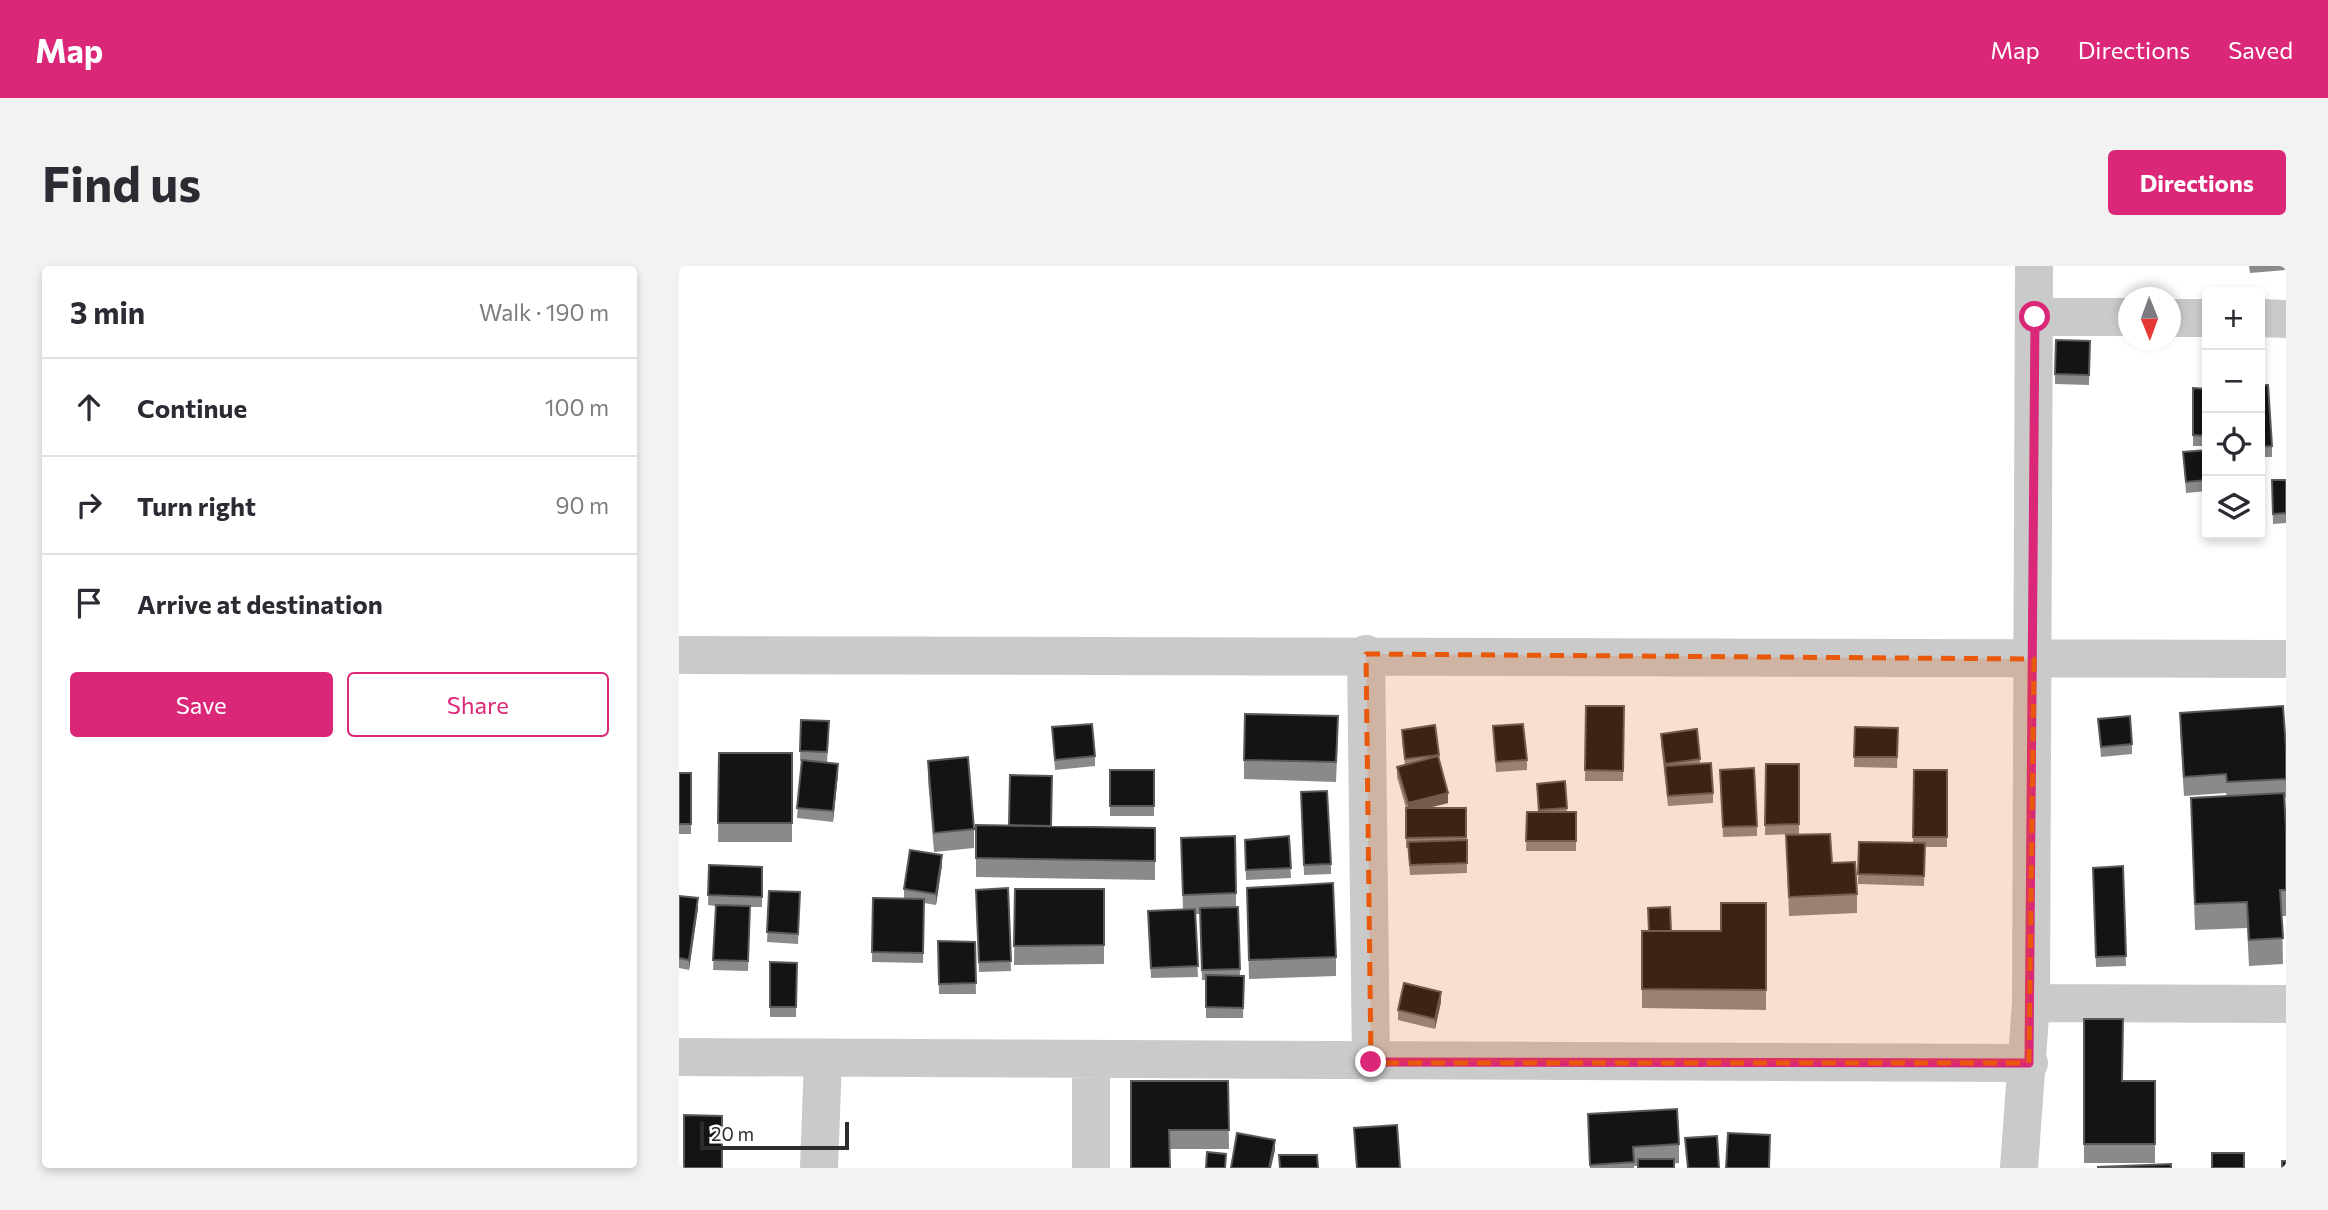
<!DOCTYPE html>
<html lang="en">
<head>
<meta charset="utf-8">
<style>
  body { margin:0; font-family:Commissioner,sans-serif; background:#f2f2f3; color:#2b2b33 }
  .controls { position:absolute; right:21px; top:21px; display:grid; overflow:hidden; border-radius:7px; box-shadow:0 4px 10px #0003 }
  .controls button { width:63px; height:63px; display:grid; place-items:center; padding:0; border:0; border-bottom:2px solid #e1e1e2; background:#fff; color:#2b2b33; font:35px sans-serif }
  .compass { position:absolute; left:1439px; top:21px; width:63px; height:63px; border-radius:50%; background:#fff; box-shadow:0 4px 10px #0003; rotate:179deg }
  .scale { position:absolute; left:21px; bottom:18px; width:149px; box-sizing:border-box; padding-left:7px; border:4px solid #2d2d2d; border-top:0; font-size:19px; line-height:24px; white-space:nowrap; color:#2d2d2d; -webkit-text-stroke:5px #fff; paint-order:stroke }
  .stop { position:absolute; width:21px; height:21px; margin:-16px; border:5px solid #db2777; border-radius:50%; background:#fff }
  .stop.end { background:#db2777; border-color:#fff; box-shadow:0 2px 7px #0008 }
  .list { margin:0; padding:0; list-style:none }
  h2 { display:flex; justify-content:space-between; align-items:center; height:91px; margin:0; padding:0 28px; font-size:30px }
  h2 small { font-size:23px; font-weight:400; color:#7c7c81 }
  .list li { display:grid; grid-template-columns:46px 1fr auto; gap:21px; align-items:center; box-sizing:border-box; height:98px; padding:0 28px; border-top:2px solid #e1e1e2 }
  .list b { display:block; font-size:26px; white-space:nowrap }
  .list em { font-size:23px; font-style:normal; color:#7c7c81 }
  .actions { display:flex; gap:14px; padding:21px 28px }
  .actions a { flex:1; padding:16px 0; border:2px solid #db2777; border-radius:7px; text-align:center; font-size:24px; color:#db2777 }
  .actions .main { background:#db2777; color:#fff }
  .icon { flex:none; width:38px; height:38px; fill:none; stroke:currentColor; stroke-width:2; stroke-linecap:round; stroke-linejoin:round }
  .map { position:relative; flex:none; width:1607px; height:902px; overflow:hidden; border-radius:7px }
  header { display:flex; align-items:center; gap:42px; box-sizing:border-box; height:98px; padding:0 35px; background:#db2777; color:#fff }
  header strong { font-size:33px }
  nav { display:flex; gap:38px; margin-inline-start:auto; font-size:24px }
  .intro { display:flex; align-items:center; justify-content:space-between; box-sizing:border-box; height:168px; padding:0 42px }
  h1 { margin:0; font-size:49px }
  .button { padding:18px 32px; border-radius:7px; background:#db2777; color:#fff; font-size:24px; font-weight:700 }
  main { display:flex; gap:42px; padding:0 42px }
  aside { flex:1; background:#fff; border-radius:7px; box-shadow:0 4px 10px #0003 }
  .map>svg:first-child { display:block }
</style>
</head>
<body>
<header>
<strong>Map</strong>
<nav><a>Map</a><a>Directions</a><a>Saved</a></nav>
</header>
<div class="intro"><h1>Find us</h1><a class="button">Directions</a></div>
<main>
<aside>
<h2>3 min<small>Walk · 190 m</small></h2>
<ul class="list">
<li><svg class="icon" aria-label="ahead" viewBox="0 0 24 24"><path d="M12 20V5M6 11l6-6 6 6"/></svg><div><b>Continue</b></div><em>100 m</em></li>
<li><svg class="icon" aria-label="right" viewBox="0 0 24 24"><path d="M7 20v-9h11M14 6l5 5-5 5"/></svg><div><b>Turn right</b></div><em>90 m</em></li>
<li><svg class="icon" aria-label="arrive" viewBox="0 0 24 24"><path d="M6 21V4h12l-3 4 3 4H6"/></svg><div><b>Arrive at destination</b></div></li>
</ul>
<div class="actions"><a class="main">Save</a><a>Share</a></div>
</aside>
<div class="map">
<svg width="1607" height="902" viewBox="0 0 1607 902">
  <rect width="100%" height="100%" fill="#fff"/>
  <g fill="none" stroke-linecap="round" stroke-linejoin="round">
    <path stroke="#cacaca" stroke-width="38" d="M1356 51H1450
      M1492 52H1528
      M1581 52 1607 53
      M687 388 692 797
      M0 389 1607 393
      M1352 737 1607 738
      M0 791 1350 797
      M140 902 144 794
      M412 902V796
      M1340 902 1352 737 1355 0"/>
  </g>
  <path fill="#8a8a8a" d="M1570 0H1607V4L1571 7Z
    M1411 75 1410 119 1376 118V108Z
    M1581 119 1593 180V191H1581Z
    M1514 122 1528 123V180H1514Z
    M1528 184V225L1507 227 1504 186Z
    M1593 214H1607V257L1594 258Z
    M907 440H945L944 515H906Z
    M1501 447 1607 482V532H1606L1607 562V650H1603L1604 698 1570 700 1568 662 1516 664 1512 532 1548 530 1547 527 1505 530 1501 466Z
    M1419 453 1453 478V488L1422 491Z
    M122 454 150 465 148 496 159 508 154 556 118 552 122 495H121Z
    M814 460 848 494V504L817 506Z
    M373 461 416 490V500L376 504Z
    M1176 461 1219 462 1218 502 1175 501Z
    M723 464 760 489 769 537 749 542H787L788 607 731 609 729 582H727V542L718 511V501L726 499 723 474Z
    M982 468 1021 493V498L1034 527V537L989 540 982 478Z
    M659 469 657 516 565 513V494Z
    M40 487H113V576H39Z
    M249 495 295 563V582L255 586 249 514Z
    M1087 498H1120V568L1086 569Z
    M431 504H475V550H431Z
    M1041 504 1078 560V570L1044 571Z
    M1235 504H1268V581H1246L1245 620 1179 618 1180 576 1234 577Z
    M0 507H12V568H0Z
    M886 515 888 546H897V585H847L848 546H859L858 518Z
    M622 526 652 598V608L625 609Z
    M297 559 476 562V614L297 611Z
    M1107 569 1153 597 1178 628V647L1110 650Z
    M610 570 612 612 567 614 566 574Z
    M502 572 557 627V641H559L561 709 565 710 564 752H527V714H523L521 648H516L519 711 472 712 469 656 504 644Z
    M30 599 83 601V641H71L69 705 34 704 37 640 29 639Z
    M263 599 257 639 245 637 244 697 193 696 194 632H225V623Z
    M1444 600 1447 700 1417 701 1414 602Z
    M329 622 332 705 300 706 297 634Z
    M568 622 657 691V710L570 713Z
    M336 623H425V698L335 699Z
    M90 625 121 626 119 678 88 676Z
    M0 630 19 642 10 704 0 702Z
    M1087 637V744L963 742V665H1042Z
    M259 675 296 676 297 728H260Z
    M91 696 118 697 117 751H91Z
    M762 736 756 763 719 754V744Z
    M1405 753 1444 815H1476V897H1405Z
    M452 815H549L550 883H491Z
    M909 848 1000 878V897L955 900V902H911Z"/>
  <path fill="#5a5a5a" d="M159 498V508L154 556V545Z
    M769 527V537L729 547V537Z
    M263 589V599L257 639V628Z
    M19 632V642L10 704V694Z
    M762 726V736L756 763V753Z
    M596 874V884L592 902H590Z"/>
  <path fill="#141414" stroke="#5a5a5a" stroke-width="2" d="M1377 74 1411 75 1410 109 1376 108Z
    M1581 119H1589L1593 180 1581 181Z
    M1514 122 1528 123V170L1514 169Z
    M1528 184V214L1507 216 1504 186Z
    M1593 214H1607V247L1594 248Z
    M907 440H945L944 505 906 504Z
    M1604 440 1607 482V513L1548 516 1547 508 1505 511 1501 447Z
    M566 448 659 450 657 496 565 494Z
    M1451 450 1453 478 1422 481 1419 453Z
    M122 454 150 455 148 486 121 485Z
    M413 458 416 490 376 494 373 461Z
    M844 458 848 494 817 496 814 460Z
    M756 459 760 489 726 493 723 464Z
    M1176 461 1219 462 1218 491H1175Z
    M1018 463 1021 493 986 498 982 468Z
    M40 487H113V557H39Z
    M759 490 769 527 729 537 718 501Z
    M289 491 295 563 255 567 249 495Z
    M123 494 159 498 154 545 118 542Z
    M1032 497 1034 527 989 530 986 500Z
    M1087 498H1120V558L1086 559Z
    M1075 502 1078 560 1044 561 1041 504Z
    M431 504H475V540H431Z
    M1235 504H1268V571H1234Z
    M0 507H12V558H0Z
    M331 509 373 510 372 560 330 559Z
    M886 515 888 542 860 544 858 518Z
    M648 525 652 598 625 599 622 526Z
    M1605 527 1607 562V624H1601L1604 672 1570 674 1568 636 1516 638 1512 532Z
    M727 542H787V571L727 572Z
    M848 546H897V575H847Z
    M297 559 476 562V595L297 592Z
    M1151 568 1153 597 1176 596 1178 628 1110 631 1107 569Z
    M556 570 557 627 504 629 502 572Z
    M610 570 612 602 567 604 566 574Z
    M788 574V597L731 599 729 576Z
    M1180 576 1246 577 1245 610 1179 608Z
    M231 584 263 589 257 628 225 623Z
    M30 599 83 601V631L29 629Z
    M1444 600 1447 690 1417 691 1414 602Z
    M654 617 657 691 570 694 568 622Z
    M329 622 332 695 300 696 297 624Z
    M336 623H425V679L335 680Z
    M90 625 121 626 119 668 88 666Z
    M0 630 19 632 10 694 0 692Z
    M194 632 245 633 244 687 193 686Z
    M1042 637H1087V724L963 723V665H1042Z
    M37 639 71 640 69 695 34 694Z
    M559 641 561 703 523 704 521 642Z
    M991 641 992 665H970L969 642Z
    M516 643 519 700 472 702 469 645Z
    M259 675 296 676 297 717 260 718Z
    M91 696 118 697 117 741H91Z
    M527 709 565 710 564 742 527 741Z
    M725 717 762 726 756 753 719 744Z
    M1405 753H1444L1443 815H1476V878H1405Z
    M452 815H549L550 864H490L491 902H452Z
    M998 843 1000 878 954 881 955 896 911 899 909 848Z
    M5 849 43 850V902H5Z
    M718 859 721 902H678L675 862Z
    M558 867 596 874 590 902H552Z
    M1049 867 1091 869 1090 902H1047Z
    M1038 870 1040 902H1009L1006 872Z
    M528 886 547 888 546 902H527Z
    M1533 887H1565V902H1533Z
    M600 889H638L639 902H601Z
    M959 893H995V902H959Z
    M1603 895H1607V902H1603Z
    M1492 898V902H1419V901Z"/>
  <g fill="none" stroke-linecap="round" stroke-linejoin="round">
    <path stroke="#db2777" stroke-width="9" d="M692 796 1350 797 1356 51"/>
  </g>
  <path fill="#e8590c" fill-opacity="0.2" stroke="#e8590c" stroke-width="5" stroke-dasharray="14 9" stroke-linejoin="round" d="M687 388 1355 393 1350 797H692Z"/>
</svg>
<div class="controls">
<button>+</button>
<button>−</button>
<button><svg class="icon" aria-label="locate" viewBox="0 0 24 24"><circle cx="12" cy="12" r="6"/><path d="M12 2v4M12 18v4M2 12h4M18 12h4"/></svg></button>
<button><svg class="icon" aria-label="layers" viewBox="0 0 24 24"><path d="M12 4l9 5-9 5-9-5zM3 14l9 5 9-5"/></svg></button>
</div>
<svg class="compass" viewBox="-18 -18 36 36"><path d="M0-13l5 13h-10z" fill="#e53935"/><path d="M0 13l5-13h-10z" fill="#7c7c81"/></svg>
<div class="scale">20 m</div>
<div class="stop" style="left:1356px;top:51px"></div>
<div class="stop end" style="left:692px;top:796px"></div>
</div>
</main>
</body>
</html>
